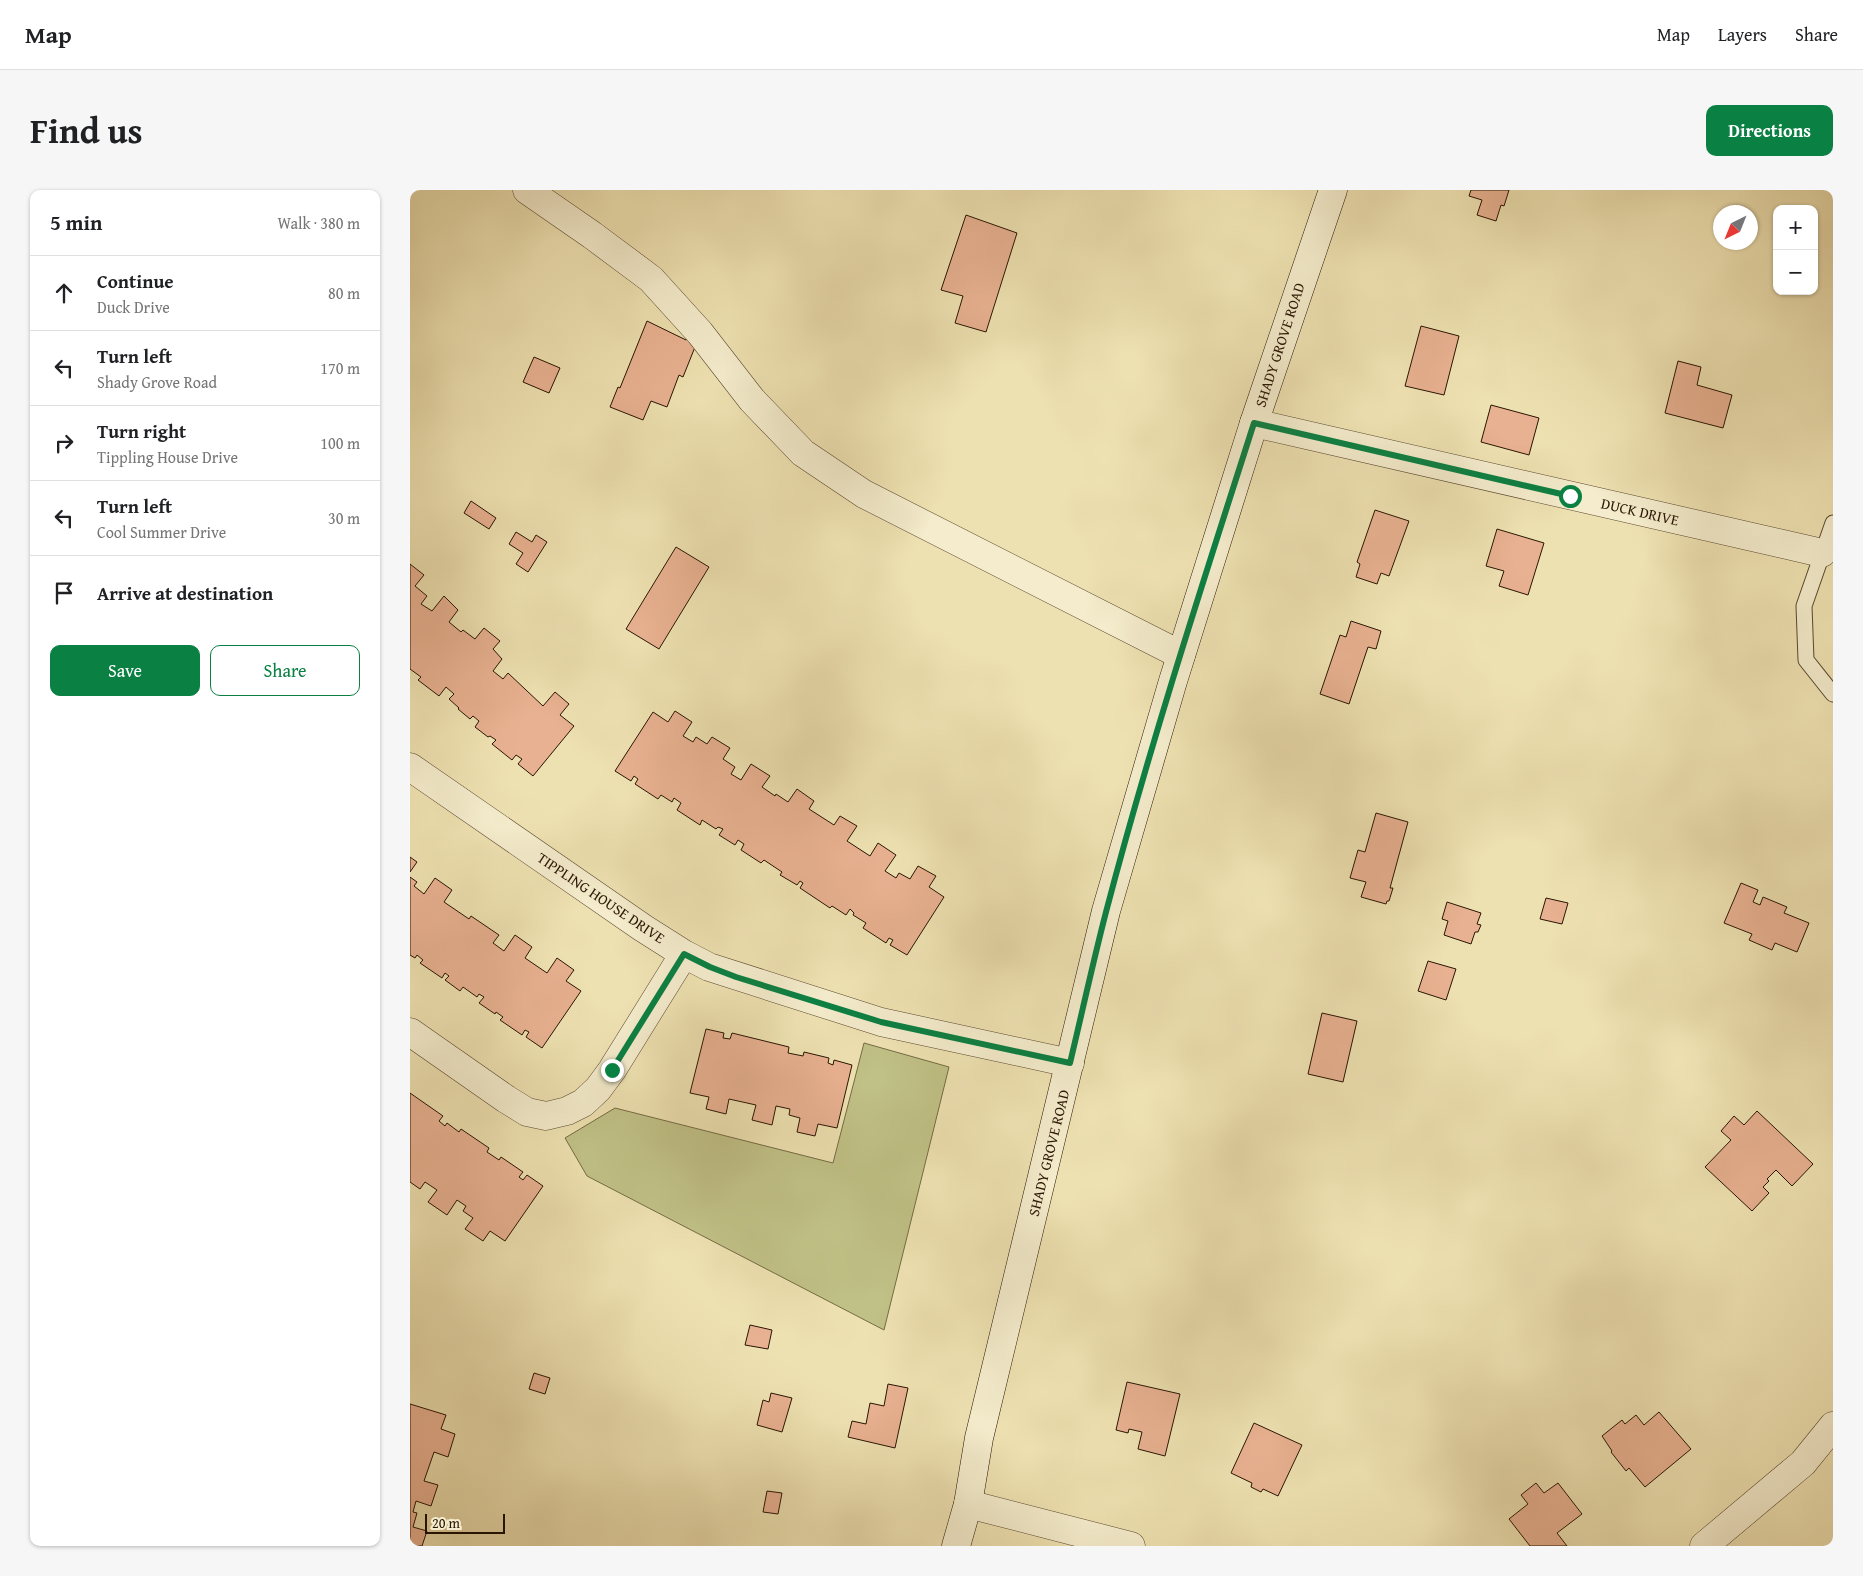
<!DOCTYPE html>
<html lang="en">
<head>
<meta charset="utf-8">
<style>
  body { margin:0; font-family:"Gentium Book Plus",serif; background:#f6f6f6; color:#202124 }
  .controls { position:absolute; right:15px; top:15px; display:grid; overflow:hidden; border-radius:10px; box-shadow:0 1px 4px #0004 }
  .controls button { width:45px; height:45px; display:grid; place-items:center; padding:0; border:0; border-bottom:1px solid #e0e0e0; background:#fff; color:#202124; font:25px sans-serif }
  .compass { position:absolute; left:1303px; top:15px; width:45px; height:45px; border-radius:50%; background:#fff; box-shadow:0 1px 4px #0004; rotate:223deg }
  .scale { position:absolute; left:15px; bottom:12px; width:80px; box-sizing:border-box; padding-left:5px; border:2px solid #281502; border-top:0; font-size:14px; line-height:18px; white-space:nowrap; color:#281502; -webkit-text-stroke:4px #f4eccc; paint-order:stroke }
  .stop { position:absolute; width:15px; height:15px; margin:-11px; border:4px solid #0b8043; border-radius:50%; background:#fff }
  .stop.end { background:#0b8043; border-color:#fff; box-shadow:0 1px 5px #0008 }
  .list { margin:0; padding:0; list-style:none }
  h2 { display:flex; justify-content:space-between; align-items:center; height:65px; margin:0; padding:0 20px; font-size:21px }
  h2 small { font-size:16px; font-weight:400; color:#757577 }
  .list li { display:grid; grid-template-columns:32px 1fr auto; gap:15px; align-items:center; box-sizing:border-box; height:75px; padding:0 20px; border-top:1px solid #e0e0e0 }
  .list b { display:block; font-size:19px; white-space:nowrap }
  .list p { margin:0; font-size:16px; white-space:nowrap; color:#757577 }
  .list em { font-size:16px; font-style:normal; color:#757577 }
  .actions { display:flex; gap:10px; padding:15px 20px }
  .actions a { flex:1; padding:11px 0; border:1px solid #0b8043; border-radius:10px; text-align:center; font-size:18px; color:#0b8043 }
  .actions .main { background:#0b8043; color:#fff }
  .icon { flex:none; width:28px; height:28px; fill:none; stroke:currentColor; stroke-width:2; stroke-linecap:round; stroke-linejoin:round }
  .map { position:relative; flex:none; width:1423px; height:1356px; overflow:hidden; border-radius:10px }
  header { display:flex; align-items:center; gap:30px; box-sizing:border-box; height:70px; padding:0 25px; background:#fff; border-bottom:1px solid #e0e0e0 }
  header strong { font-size:24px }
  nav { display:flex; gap:28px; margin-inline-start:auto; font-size:18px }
  .intro { display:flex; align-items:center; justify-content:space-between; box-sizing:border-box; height:120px; padding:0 30px }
  h1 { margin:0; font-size:35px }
  .button { padding:12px 22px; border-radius:10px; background:#0b8043; color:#fff; font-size:18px; font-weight:700 }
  main { display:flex; gap:30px; padding:0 30px }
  aside { flex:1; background:#fff; border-radius:10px; box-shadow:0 1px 4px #0004 }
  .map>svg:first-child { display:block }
</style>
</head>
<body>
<header>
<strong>Map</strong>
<nav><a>Map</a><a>Layers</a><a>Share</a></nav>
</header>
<div class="intro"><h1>Find us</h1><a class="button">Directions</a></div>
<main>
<aside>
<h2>5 min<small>Walk · 380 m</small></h2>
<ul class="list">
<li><svg class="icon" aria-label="ahead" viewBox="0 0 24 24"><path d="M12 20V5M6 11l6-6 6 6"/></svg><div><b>Continue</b><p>Duck Drive</p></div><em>80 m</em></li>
<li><svg class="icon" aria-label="left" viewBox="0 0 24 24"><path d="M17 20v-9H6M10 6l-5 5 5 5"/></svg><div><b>Turn left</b><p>Shady Grove Road</p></div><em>170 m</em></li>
<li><svg class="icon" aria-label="right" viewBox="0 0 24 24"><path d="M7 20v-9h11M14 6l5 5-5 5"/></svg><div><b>Turn right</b><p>Tippling House Drive</p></div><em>100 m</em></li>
<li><svg class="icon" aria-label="left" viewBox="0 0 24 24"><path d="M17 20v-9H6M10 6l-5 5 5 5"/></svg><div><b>Turn left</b><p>Cool Summer Drive</p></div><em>30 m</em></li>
<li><svg class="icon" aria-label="arrive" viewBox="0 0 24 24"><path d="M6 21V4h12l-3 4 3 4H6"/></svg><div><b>Arrive at destination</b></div></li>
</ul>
<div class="actions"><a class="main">Save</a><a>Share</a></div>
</aside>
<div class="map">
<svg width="1423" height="1356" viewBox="0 0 1423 1356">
  <rect width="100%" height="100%" fill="#eee1b1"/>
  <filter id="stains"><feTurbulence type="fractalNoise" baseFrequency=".004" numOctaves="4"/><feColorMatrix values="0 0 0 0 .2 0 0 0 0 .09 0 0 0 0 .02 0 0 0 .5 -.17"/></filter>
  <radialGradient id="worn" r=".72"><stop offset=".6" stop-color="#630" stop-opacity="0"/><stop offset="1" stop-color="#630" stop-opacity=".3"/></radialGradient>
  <path fill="#c0c186" stroke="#746b44" d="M454 853 539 877 474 1140 177 986 155 948 205 918 423 973Z"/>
  <path fill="#e8b191" stroke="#281502" d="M1061 0H1099L1094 16 1091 15 1086 31 1067 25 1072 10 1059 6Z
    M556 25 607 43 576 142 545 133 553 106 531 100Z
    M237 131 276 150 278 147 287 152 273 187 269 185 257 217 241 211 233 230 200 217 208 197 210 198Z
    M1011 136 1049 146 1034 205 995 196Z
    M124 167 150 178 139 203 113 192Z
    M1268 171 1291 177 1287 195 1322 205 1313 238 1255 223Z
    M1081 215 1129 228 1119 265 1071 252Z
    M61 311 86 328 79 339 54 323Z
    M965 320 999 331 979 386 971 383 967 394 946 387 950 374 947 372Z
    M1087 339 1134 353 1118 405 1089 396 1094 381 1076 376Z
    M106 342 122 352 126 345 137 352 118 382 106 374 113 363 99 354Z
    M266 357 299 377 249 459 216 439Z
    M0 374 14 385 5 396 17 406 11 414 22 421 34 406 48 420 39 432 51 442 53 440 65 449 74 438 90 451 83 459 92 469 83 481 93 489 98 483 133 516 145 502 159 514 150 525 164 536 123 586 108 574 112 569 106 565 102 570 82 554 86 550 80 546 78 547 65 537 69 531 63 526 60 529 48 519 49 518 39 509 44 504 36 497 29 506 8 490 11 487 0 479Z
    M941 431 971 441 966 459 958 457 939 514 910 504 930 445 936 447Z
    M265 521 282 532 273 546 283 552 286 547 297 554 302 547 320 558 313 569 325 577 321 584 331 590 341 574 360 586 352 597 365 606 366 604 378 612 387 599 404 611 399 619 424 635 430 626 447 636 437 651 460 666 468 653 486 665 475 681 486 688 489 683 500 689 508 676 526 686 519 697 534 707 497 765 480 755 483 750 479 748 476 753 453 738 456 733 443 725 444 723 440 719 436 725 422 716 420 718 390 698 393 693 390 691 387 695 370 685 372 682 354 670 351 673 331 660 334 654 328 650 325 655 309 645 313 639 308 637 306 639 292 630 290 635 267 620 271 613 264 608 262 612 251 605 248 609 225 594 228 589 224 586 221 591 205 581 243 522 258 532Z
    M966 623 998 632 980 698H983L979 711H977L976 714 951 707 956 692 940 688 948 660 955 662Z
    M0 667 7 672 0 682Z
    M0 687 7 692 4 696 14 704 25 688 42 700 34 712 59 729 61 726 89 745 83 753 94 761 105 745 122 757 115 768 137 783 147 768 164 780 156 791 171 801 132 858 116 847 119 842 115 840 112 845 90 830 93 827 86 822 85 824 69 813 74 807 69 804 67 807 53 797 50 801 35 790 39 786 35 783 32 788 10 773 13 770 7 765 5 768 0 765Z
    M1331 693 1348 700 1343 712 1350 715 1353 707 1377 717 1374 723 1399 733 1387 762 1365 753 1362 760 1339 750 1342 744 1314 733Z
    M1136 708 1158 713 1152 734 1130 729Z
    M1037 712 1071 723 1067 734 1071 735 1068 742H1065L1061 754 1034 745 1038 731 1032 729Z
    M1018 771 1046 779 1036 810 1008 801Z
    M912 823 947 831 933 892 898 884Z
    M296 839 314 843 313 848 320 849 322 843 379 857 378 863 393 866 394 862 419 868 418 873 423 875 424 870 442 875 427 938 408 934 405 946 387 942 390 928 379 925 380 919 366 916 362 935 342 930 346 915 319 909 316 924 296 919 299 907 280 903Z
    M0 903 33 926 29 931 35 936 37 933 49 942 51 939 79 958 77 962 89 970 91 967 113 982 109 987 113 990 117 985 133 996 95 1051 80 1041 73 1051 55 1039 63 1028 53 1021 56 1016 47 1010 37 1025 18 1012 27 1000 15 992 10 999 0 992Z
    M1347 921 1403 974 1382 996 1366 980 1357 989 1359 991 1353 997 1359 1003 1342 1021 1295 977 1321 950 1311 941 1324 926 1334 935Z
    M340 1135 362 1140 358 1159 335 1155Z
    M124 1183 140 1188 135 1204 119 1199Z
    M717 1192 770 1204 755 1266 728 1259 732 1242 719 1239 718 1243 706 1240Z
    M478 1194 498 1198 485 1258 438 1247 442 1231 456 1234 460 1213 474 1216Z
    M361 1203 382 1208 372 1242 347 1235 353 1210 359 1212Z
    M0 1214 36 1225 31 1239 45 1244 38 1267 24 1262 14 1291 28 1295 21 1316 6 1311 3 1322 7 1323 3 1337 17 1341 12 1356H0Z
    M1249 1222 1281 1259 1235 1297 1219 1278 1216 1281 1201 1262 1202 1261 1192 1246 1212 1230 1215 1234 1226 1225 1234 1235Z
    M844 1233 892 1255 868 1306 853 1299 851 1302 841 1297 842 1293 821 1283Z
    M1126 1293 1134 1303 1148 1293 1172 1324 1147 1343 1157 1356H1120L1099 1329 1118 1314 1111 1305Z
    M357 1301 372 1303 368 1324 353 1322Z"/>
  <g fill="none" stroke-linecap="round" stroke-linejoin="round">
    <defs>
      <path id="service" d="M1423 333 1394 416 1396 470 1423 504"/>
      <path id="minor" d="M117 0 182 45 241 89 290 143 342 210 393 263 454 304 771 465
        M844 233 1412 363
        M0 577 233 738 274 764 299 777 471 832 660 873
        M0 842 96 909 117 922 136 926 157 921 173 913 188 899 202 880 274 764
        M558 1314 721 1356
        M1294 1356 1393 1273 1423 1236"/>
      <path id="secondary" d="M546 1356 558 1314 569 1248 696 721 763 491 844 233 923 0"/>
    </defs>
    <use href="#service" stroke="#5a482e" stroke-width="17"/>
    <use href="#minor" stroke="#5a482e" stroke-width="29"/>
    <use href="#secondary" stroke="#281502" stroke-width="29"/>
    <use href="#service" stroke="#f4eccc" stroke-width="15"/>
    <use href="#minor" stroke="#f4eccc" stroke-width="28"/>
    <use href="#secondary" stroke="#f4eccc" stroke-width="28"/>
  </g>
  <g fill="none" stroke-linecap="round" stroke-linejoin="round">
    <path stroke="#0b8043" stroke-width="6" d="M202 880 274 764 300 777 326 787 471 832 660 873C672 823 683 772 696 722 739 558 792 395 844 233L1160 306"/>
  </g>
  <g text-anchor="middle" stroke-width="4" stroke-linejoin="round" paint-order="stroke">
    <g font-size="15" fill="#281502" stroke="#f4eccc">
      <text transform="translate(870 155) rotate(-72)" y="5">SHADY GROVE ROAD</text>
      <text transform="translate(1230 322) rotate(13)" y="5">DUCK DRIVE</text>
      <text transform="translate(191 708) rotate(34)" y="5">TIPPLING HOUSE DRIVE</text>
      <text transform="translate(639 963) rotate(-76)" y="5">SHADY GROVE ROAD</text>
    </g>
  </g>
  <rect width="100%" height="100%" filter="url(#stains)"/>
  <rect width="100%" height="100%" fill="url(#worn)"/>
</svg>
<div class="controls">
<button>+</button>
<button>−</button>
</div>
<svg class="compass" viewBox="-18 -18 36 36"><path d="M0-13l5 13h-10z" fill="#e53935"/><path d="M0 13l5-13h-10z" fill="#757577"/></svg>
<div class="scale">20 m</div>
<div class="stop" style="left:1160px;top:306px"></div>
<div class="stop end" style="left:202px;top:880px"></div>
</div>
</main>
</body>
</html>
